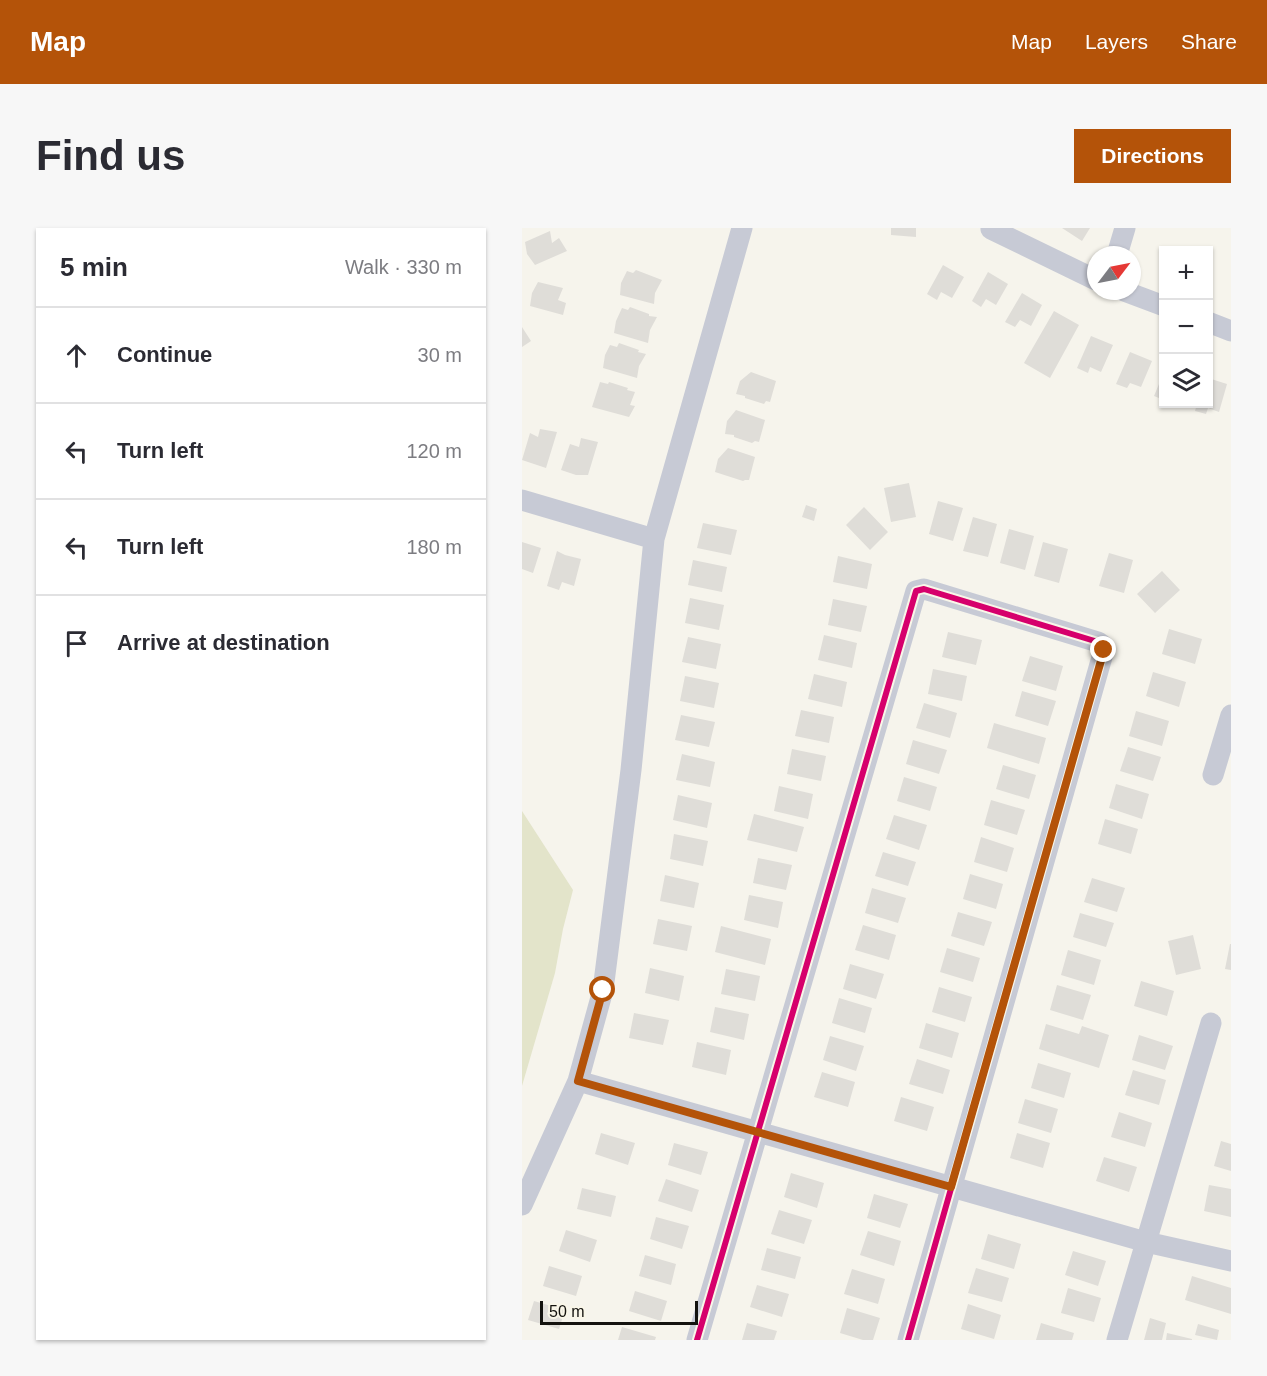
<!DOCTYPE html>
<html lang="en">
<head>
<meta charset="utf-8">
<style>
  body { margin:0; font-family:Arial,sans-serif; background:#f7f7f7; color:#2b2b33 }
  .controls { position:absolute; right:18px; top:18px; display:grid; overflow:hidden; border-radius:0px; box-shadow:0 2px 4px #0004 }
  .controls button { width:54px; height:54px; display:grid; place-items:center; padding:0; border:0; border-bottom:2px solid #e1e1e2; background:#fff; color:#2b2b33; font:30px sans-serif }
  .compass { position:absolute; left:565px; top:18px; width:54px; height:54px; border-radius:50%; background:#fff; box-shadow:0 2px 4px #0004; rotate:58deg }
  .scale { position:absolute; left:18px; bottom:15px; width:158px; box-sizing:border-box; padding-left:6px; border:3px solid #14130f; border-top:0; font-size:16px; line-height:21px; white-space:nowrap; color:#14130f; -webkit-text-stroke:4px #f9f6e9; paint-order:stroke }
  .stop { position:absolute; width:18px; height:18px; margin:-14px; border:4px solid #b45309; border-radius:50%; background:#fff }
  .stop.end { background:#b45309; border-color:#fff; box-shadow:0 2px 6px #0008 }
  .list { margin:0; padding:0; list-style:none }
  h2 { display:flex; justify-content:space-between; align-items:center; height:78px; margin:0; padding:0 24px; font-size:26px }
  h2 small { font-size:20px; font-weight:400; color:#7c7c81 }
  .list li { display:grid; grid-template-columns:39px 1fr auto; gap:18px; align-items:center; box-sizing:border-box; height:96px; padding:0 24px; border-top:2px solid #e1e1e2 }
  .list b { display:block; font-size:22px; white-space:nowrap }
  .list em { font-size:20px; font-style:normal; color:#7c7c81 }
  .icon { flex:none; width:33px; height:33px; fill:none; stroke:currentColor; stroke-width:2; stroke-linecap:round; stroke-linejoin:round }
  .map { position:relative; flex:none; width:709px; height:1112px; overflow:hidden; border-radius:0px }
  header { display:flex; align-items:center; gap:36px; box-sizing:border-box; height:84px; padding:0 30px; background:#b45309; color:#fff }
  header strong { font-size:28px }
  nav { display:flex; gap:33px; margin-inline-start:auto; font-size:21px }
  .intro { display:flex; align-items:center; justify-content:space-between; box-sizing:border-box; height:144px; padding:0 36px }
  h1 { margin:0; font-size:42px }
  .button { padding:15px 27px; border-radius:0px; background:#b45309; color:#fff; font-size:21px; font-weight:700 }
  main { display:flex; gap:36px; padding:0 36px }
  aside { flex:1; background:#fff; border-radius:0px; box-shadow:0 2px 4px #0004 }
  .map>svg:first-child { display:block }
</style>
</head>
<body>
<header>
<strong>Map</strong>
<nav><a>Map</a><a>Layers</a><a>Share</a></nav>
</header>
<div class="intro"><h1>Find us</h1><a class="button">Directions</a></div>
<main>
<aside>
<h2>5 min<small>Walk · 330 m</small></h2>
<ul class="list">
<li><svg class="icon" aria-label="ahead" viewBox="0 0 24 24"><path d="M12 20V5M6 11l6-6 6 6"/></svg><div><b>Continue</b></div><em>30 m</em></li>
<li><svg class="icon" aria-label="left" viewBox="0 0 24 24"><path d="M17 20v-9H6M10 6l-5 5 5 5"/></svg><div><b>Turn left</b></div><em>120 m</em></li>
<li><svg class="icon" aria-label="left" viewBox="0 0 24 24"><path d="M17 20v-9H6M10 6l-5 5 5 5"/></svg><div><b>Turn left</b></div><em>180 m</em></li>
<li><svg class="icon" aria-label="arrive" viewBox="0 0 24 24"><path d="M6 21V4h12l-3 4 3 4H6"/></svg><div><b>Arrive at destination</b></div></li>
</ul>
</aside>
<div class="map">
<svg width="709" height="1112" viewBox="0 0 709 1112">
  <rect width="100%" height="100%" fill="#f6f4ec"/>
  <path fill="#e3e4ca" d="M0 583 51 662 41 701 33 745 0 858Z"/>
  <path fill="#dfddd8" d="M369 0H394V9L369 7Z
    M540 0H568L560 13Z
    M28 3 30 15 37 10 45 23 13 37 5 26 3 14Z
    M421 37 442 49 430 70 419 64 415 72 405 66Z
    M114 42 140 52 133 65 132 76 98 67 99 55 105 43 111 45Z
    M466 44 486 56 474 77 464 71 459 79 450 73Z
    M16 54 41 60 36 72 44 75 41 87 8 78 10 65Z
    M500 65 520 77 509 98 498 92 493 99 483 94Z
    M108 79 127 86V88L135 89 128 102 126 115 92 105 94 93 100 80 106 82Z
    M532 83 557 97 528 150 502 135Z
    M0 99 9 113 0 119Z
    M569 108 591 117 579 144 568 139 566 145 555 140Z
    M97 115 117 122 116 124 124 126 117 138 115 150 81 140 83 127 88 117 95 119Z
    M608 124 630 133 619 159 608 155 605 160 594 156Z
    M229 144 254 153 248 174 244 173 242 176 223 170V168L214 166 218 153Z
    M642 144V172L632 168Z
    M686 150 705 156 697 184 686 180 684 186 673 183 675 176H686Z
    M78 154 86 156 87 154 106 160 105 162 113 164 108 177 113 178 107 189 70 179Z
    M214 182 243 192 237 214 233 213 230 215 212 209V207L203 206 205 193Z
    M18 201 35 204 24 240 0 232 8 205 16 209Z
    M59 210 76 214 66 247H54L39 242 48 216 57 219Z
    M206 220 233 229 227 252H223L221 253 193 244 196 231Z
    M387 255 394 289 369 294 362 260Z
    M416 273 441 280 431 313 407 306Z
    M284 277 295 281 292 293 280 289Z
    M342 279 366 304 348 322 324 297Z
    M451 289 475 296 466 329 441 323Z
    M181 295 215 302 209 327 175 320Z
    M487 301 512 308 503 342 478 335Z
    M0 314 19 320 11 345 0 341Z
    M521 314 546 321 537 355 512 348Z
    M35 323 43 327 59 331 52 358 40 354 37 362 25 358Z
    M587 325 611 332 602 365 577 358Z
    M316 328 350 336 345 361 311 354Z
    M171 332 205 339 200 364 166 357Z
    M640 343 658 362 633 385 615 366Z
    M168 370 202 377 197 402 163 395Z
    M311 371 345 378 339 404 306 397Z
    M647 401 680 411 673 436 640 426Z
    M426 404 460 412 454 437 420 429Z
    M302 407 335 415 330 440 296 432Z
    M166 409 199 416 194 441 160 434Z
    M508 428 541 438 534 463 500 453Z
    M411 441 445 448 440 473 406 466Z
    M631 444 664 454 657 479 624 468Z
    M292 446 325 454 320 479 286 471Z
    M163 448 197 455 192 480 158 473Z
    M500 463 534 473 526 498 493 488Z
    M402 475 435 485 428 510 394 500Z
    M279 482 312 489 307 515 273 508Z
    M614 483 647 493 640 518 607 508Z
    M159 487 193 494 187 519 153 512Z
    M472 495 524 510 517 536 465 520Z
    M391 512 425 522 417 546 384 536Z
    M606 519 639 529 631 553 598 543Z
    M270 521 304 528 299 553 265 546Z
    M160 526 193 534 188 559 154 552Z
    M481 537 514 547 507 571 474 561Z
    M382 549 415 559 408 583 375 573Z
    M594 556 627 566 620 591 587 580Z
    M257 558 291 566 286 591 252 583Z
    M156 567 190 575 185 600 151 592Z
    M469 572 503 582 495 607 462 597Z
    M232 586 282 599 275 624 225 612Z
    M372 587 405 597 397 622 364 611Z
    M583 591 616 601 609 626 576 616Z
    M152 606 186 613 181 638 148 631Z
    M459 609 492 620 485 644 452 634Z
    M361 624 394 634 386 658 353 648Z
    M236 630 270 637 264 662 231 655Z
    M448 646 481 656 474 681 441 671Z
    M143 647 177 655 172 680 138 673Z
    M570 650 603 660 595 684 562 674Z
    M350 660 384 670 376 695 343 685Z
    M227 667 261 674 256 700 222 692Z
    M436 684 470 694 462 718 429 708Z
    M558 685 592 695 584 719 551 709Z
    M136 691 170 698 165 723 131 716Z
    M341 697 374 707 367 732 333 722Z
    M199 698 249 711 243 737 193 724Z
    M671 707 679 741 654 747 646 713Z
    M708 716H709V742L703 741Z
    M425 720 458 730 451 754 418 744Z
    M546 722 579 732 572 757 539 747Z
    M328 736 362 746 354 771 321 761Z
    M128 740 162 748 157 773 123 765Z
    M204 741 238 748 233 773 199 766Z
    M619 753 652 763 645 788 612 778Z
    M535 757 569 767 561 792 528 782Z
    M417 759 450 769 443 794 410 784Z
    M317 770 350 780 343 805 310 795Z
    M193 779 227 786 222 812 188 804Z
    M112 785 147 792 141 817 107 810Z
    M404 795 437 805 430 830 397 820Z
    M524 796 557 806 560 798 587 807 577 840 517 821Z
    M617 807 651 818 643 842 610 832Z
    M308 808 342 818 334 843 301 832Z
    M175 814 209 822 204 847 170 839Z
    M395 831 428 842 421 866 387 856Z
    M516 835 549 845 542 870 509 860Z
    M611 842 644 852 637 877 603 867Z
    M300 844 333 854 326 879 292 869Z
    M379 869 412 879 405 903 372 893Z
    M503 871 536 881 529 905 496 895Z
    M597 884 630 895 623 919 589 909Z
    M79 905 113 915 106 937 73 926Z
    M495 905 528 915 521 940 488 930Z
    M699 913 709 916V943L692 938Z
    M152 915 186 924 179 947 146 937Z
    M582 929 615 939 607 964 574 953Z
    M269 945 302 955 295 980 262 969Z
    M144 951 177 962 170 984 136 973Z
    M687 957 709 961V989L682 983Z
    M60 960 94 968 89 989 55 981Z
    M352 966 386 976 378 1000 345 990Z
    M257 982 290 992 282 1016 249 1006Z
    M134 989 167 998 160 1021 128 1011Z
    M44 1002 75 1012 68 1034 37 1023Z
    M346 1003 379 1013 372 1038 338 1027Z
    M466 1006 499 1016 492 1041 459 1031Z
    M245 1020 279 1029 273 1051 239 1042Z
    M551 1023 584 1033 576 1058 543 1047Z
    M123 1027 154 1036 149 1057 117 1048Z
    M27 1038 60 1048 54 1068 21 1058Z
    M454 1040 487 1050 480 1074 446 1065Z
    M330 1041 363 1051 356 1076 322 1066Z
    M670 1048 709 1060V1086L663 1072Z
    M235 1057 267 1066 260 1089 228 1079Z
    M546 1060 579 1070 572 1094 539 1085Z
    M113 1063 145 1073 139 1093 107 1083Z
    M12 1073 43 1082 37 1101 6 1092Z
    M446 1076 479 1087 472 1111 439 1101Z
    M325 1080 358 1090 351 1112H341L318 1105Z
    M628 1090 644 1095 640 1112H622Z
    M225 1095 255 1103 252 1112H220Z
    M519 1095 552 1105 550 1112H514Z
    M676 1096 697 1102 695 1112 673 1107Z
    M100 1099 134 1109 133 1112H96Z
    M645 1105 670 1111V1112H644Z"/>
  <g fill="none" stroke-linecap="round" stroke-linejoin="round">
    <path stroke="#c7cad5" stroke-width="21" d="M469 1 574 52
      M595 27 603 0
      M602 63 642 78
      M686 94 709 103
      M0 272 132 311
      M691 547 709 487
      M56 853 624 1014 709 1033
      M0 977 56 853 81 762 109 542 132 311 220 0
      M175 1112 394 363 402 361 576 414 580 417 582 422 386 1112
      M595 1112 689 795"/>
    <defs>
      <path id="cycleway" d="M175 1112 394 363 402 361 576 414 580 417 582 422 386 1112"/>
    </defs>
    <use href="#cycleway" stroke="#f9f6e9" stroke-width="10"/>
    <use href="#cycleway" stroke="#d6006c" stroke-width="6"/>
  </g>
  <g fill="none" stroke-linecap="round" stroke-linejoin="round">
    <path stroke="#b45309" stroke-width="8" d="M81 762 56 853 429 959 582 422"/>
  </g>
</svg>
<div class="controls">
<button>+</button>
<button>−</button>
<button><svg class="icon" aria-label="layers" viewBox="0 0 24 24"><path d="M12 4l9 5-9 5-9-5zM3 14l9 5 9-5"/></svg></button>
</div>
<svg class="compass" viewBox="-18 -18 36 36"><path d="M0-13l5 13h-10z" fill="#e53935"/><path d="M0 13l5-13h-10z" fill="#7c7c81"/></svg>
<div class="scale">50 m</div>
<div class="stop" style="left:81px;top:762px"></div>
<div class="stop end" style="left:582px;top:422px"></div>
</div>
</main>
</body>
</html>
